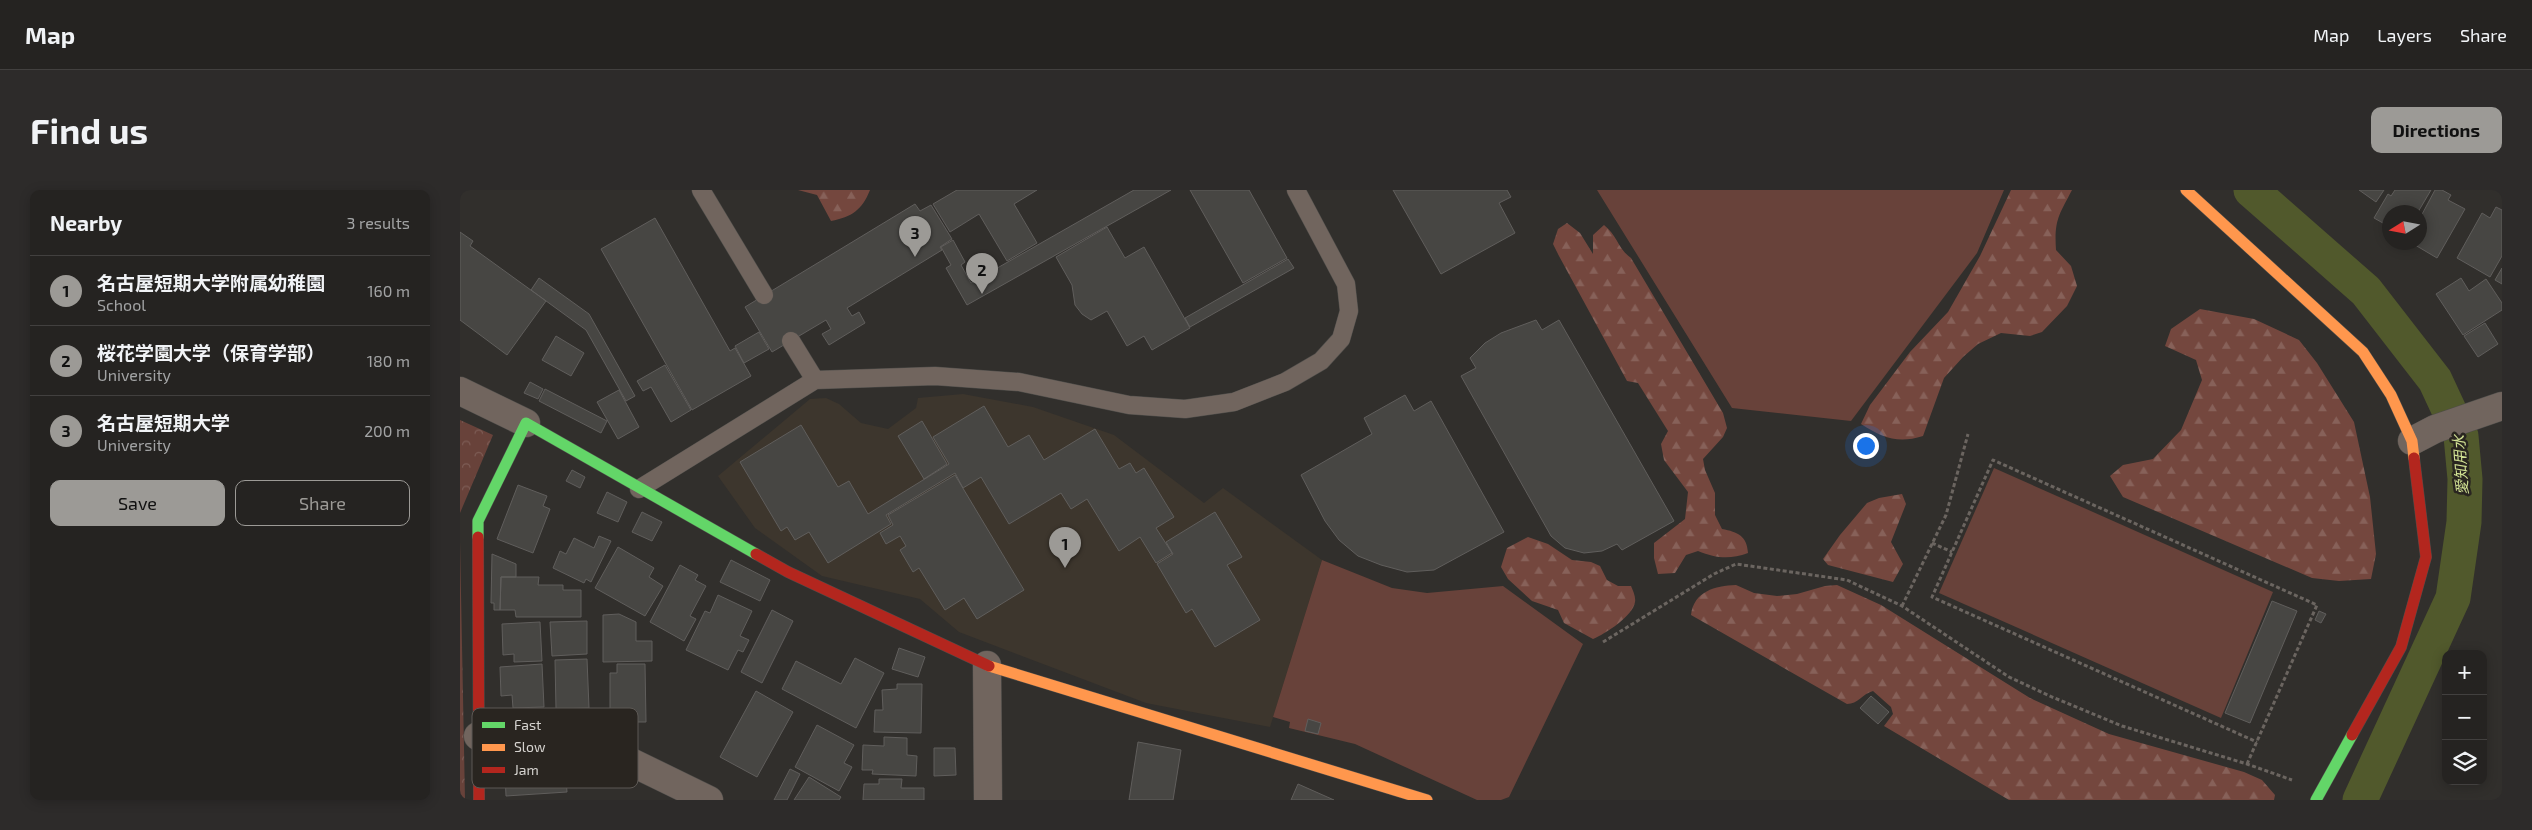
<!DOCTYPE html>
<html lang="en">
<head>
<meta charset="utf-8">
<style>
  body { margin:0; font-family:"Exo 2","Noto Sans JP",sans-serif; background:#2d2b2a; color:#f1f3f6 }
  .controls { position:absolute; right:15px; bottom:15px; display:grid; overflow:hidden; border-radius:10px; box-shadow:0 2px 12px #0003 }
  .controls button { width:45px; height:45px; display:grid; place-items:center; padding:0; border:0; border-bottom:1px solid #42403f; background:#252321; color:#f1f3f6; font:25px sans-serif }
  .compass { position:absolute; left:1922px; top:15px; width:45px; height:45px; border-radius:50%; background:#252321; box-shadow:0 2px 12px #0003; rotate:259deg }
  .you { position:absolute; left:1405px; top:255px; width:18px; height:18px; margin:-12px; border:4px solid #fff; border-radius:50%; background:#1a73e8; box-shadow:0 0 0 8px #1a73e833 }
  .badge { display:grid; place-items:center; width:32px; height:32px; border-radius:50%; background:#9c9a96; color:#111; font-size:16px; font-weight:700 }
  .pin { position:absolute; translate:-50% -41px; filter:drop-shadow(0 1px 2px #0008) }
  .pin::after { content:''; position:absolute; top:26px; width:18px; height:15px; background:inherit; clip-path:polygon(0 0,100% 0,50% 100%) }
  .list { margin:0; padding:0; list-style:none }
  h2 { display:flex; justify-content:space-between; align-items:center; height:65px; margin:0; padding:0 20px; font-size:21px }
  h2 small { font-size:16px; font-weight:400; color:#a3a4a5 }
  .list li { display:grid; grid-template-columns:32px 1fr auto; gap:15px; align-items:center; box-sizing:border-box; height:70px; padding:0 20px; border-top:1px solid #42403f }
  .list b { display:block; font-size:19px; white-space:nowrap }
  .list p { margin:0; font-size:16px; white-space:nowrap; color:#a3a4a5 }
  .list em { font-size:16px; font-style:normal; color:#a3a4a5 }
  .actions { display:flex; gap:10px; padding:15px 20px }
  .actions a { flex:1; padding:11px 0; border:1px solid #9c9a96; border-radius:10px; text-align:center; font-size:18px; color:#9c9a96 }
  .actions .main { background:#9c9a96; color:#111 }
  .icon { flex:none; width:28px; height:28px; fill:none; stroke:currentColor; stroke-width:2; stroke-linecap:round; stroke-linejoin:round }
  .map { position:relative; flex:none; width:2042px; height:610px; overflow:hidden; border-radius:10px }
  header { display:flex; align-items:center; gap:30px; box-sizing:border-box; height:70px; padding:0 25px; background:#252321; border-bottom:1px solid #42403f }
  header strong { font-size:24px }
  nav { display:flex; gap:28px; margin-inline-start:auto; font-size:18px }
  .intro { display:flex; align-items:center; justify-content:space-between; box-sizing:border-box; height:120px; padding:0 30px }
  h1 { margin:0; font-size:35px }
  .button { padding:12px 22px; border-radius:10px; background:#9c9a96; color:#111; font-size:18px; font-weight:700 }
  main { display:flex; gap:30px; padding:0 30px }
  aside { flex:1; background:#252321; border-radius:10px; box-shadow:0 2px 12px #0003 }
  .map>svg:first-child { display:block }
</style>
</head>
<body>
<header>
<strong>Map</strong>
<nav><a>Map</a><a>Layers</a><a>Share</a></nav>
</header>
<div class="intro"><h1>Find us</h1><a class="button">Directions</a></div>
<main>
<aside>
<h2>Nearby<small>3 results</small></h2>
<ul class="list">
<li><span class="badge">1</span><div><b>名古屋短期大学附属幼稚園</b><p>School</p></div><em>160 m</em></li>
<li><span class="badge">2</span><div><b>桜花学園大学（保育学部）</b><p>University</p></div><em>180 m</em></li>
<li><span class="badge">3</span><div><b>名古屋短期大学</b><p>University</p></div><em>200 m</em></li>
</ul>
<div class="actions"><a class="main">Save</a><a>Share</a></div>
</aside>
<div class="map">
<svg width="2042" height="610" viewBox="0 0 2042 610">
  <defs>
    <pattern id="forest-firs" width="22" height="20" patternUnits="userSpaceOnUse" patternTransform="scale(1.25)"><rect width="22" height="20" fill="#74473e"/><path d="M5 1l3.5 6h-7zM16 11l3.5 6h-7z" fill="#876159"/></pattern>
    <pattern id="park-crowns" width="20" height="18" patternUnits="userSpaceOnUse" patternTransform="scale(1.25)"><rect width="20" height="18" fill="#68423a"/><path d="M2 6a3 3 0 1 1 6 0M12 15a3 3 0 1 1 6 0" fill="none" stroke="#7d5c55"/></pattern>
  </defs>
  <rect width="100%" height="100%" fill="#312f2c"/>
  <path fill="#3d362d" d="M503 204 573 217 654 245 744 313 763 298 862 370 810 537 686 513 499 442 460 409 362 386 295 338 258 286 350 209 366 208 379 214 401 233 428 239 456 218 458 208Z"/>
  <path fill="#68423a" d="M1137 0H1544L1517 63 1391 231 1272 218Z
    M1534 278 1813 402 1761 528 1479 403Z
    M862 370 932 398 967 403 1043 396 1123 454 1049 607 1041 610H1017L895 554 829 538 830 532 813 527Z"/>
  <path fill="url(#forest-firs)" d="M338 0H410C402 20 392 27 371 31L357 5Z
    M1551 0H1612C1599 25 1594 30 1596 60L1611 76 1617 96 1607 116 1582 142 1570 146 1541 143 1518 154 1503 167 1484 188 1463 246C1438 254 1423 248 1401 234L1410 215 1450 162 1488 122 1520 66Z
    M1107 33 1120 43 1133 64V45L1144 35C1157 45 1158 59 1171 68L1263 223 1267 238 1263 247 1243 269 1245 280 1255 303V325L1262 339C1278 342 1287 346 1288 363 1269 370 1256 368 1238 361L1226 365 1215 383 1198 384 1194 368V353L1225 329 1228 302 1204 270 1201 254 1208 241 1178 193 1167 191 1099 66 1093 54 1098 39Z
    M1740 119 1794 129 1839 150 1857 173 1894 232 1910 307 1916 364 1911 389 1879 391 1852 388 1663 307 1650 286 1663 275 1693 269 1721 240 1742 190 1736 170 1705 156 1711 139Z
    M1442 304 1446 314 1431 352 1443 374 1433 392 1368 375 1363 369 1380 345 1407 313 1419 308Z
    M1068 347 1088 354 1112 370 1131 372 1140 376 1147 390 1158 396H1171C1173 401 1176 407 1175 412 1173 426 1145 444 1133 449L1104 433 1098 420 1072 411 1048 389 1041 377 1047 358Z
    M1276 395 1294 403 1317 406 1337 404 1365 396 1377 395 1421 415 1570 508 1649 544 1784 582 1802 590 1815 605 1814 610H1549L1424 536 1433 524 1431 517 1413 501C1402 504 1398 514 1387 514L1231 425C1234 401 1255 396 1276 395Z"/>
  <path fill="url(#park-crowns)" d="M0 230 33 245 0 323Z
    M0 352 5 610H0Z"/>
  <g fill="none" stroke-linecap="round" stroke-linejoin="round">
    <path stroke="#51592c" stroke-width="35" d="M1791 0 1906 101 1975 190 2001 246 2005 289 2004 332 1993 408 1900 610"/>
  </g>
  <path fill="#474643" stroke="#605e5c" d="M497 0H577L554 14 577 53 547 71 519 24 490 42 473 14Z
    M711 0 507 115 486 78 491 75 481 57 493 50 505 72 501 75 511 93 674 0Z
    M730 0H789L827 68 783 93Z
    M933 0H1047L1051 7 1039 13 1055 43 981 84Z
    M1899 0H1924L1916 12Z
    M1935 0H1971L1958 22H1930V37L1914 28 1928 4 1931 6Z
    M1975 0H1982L1991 5 1988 10 2005 19 1977 68 1950 52H1960V28Z
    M455 14 460 21 471 15 492 49 480 57 482 60 387 118 392 126 399 122 405 133 369 155 362 144 371 139 366 130 312 162 285 117Z
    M2036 17 2042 20V66L2030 87 1997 68 2022 23 2030 28Z
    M195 28 270 161 275 158 291 186 232 220 141 59Z
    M647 37 665 68 684 57 730 138 692 160 684 146 667 156 647 121 631 130 622 124 615 115 612 95 596 67Z
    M0 42 13 51 10 56 86 111 47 165 0 130Z
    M828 69 834 78 730 137 725 128Z
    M2042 78V94L2035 90Z
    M79 88 129 124 175 206 166 211 126 140 71 100Z
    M2001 88 2009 101 2026 89 2042 113V120L2003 145 1976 104Z
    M1076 130 1082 140 1099 130 1214 331 1162 360 1157 354 1142 361 1124 363 1105 358 1091 346 1001 186 1016 178 1010 168 1025 153 1041 143Z
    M2025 133 2038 154 2018 167 2004 146Z
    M299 142 309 159 284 173 275 156Z
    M96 146 124 163 111 186 82 170Z
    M205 175 231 220 211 232 191 197 183 201 177 191Z
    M70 192 83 199 78 209 64 203Z
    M85 199 147 231 141 243 79 211Z
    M159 200 179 237 158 249 137 212Z
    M945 205 954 221 971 211 1044 342 974 380 947 382 921 375 898 366 879 350 865 331 841 285 912 244 904 228Z
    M524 216 548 257 569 245 584 270 635 239 659 279 670 273 676 283 684 278 714 327 696 338 712 363 696 373 680 347 659 361 627 309 611 319 601 303 549 334 521 287 503 298 495 283 426 325 431 334 368 373 349 342 335 350 327 337 321 341 280 272 341 235 378 297 389 291 408 324 489 274 473 247Z
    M462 231 487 274 464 289 438 246Z
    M112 280 125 287 120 298 106 291Z
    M495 285 564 400 517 429 504 408 485 420 459 378 453 382 440 360 446 356 440 346 426 354 420 343 433 335 428 325Z
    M58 295 87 306 83 316 90 319 73 363 37 349Z
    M147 302 167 312 158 332 137 323Z
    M182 322 202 332 192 351 172 342Z
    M755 322 782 367 767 375 800 430 755 457 732 419 726 423 697 374 713 364 706 352Z
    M139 346 151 351 131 392 126 389 124 393 93 378 100 361 106 364 114 348 134 358Z
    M158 357 194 378 189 387 203 396 185 426 135 398Z
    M32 364 56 374V387H41L40 420H34V413H31Z
    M271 370 310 390 300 411 260 392Z
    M220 375 238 385 235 390 246 396 230 426 236 429 224 451 190 432Z
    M41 387H79L78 395H103V400H121V427H56L55 420H40Z
    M258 405 292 421 280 446 289 450 283 462 278 460 268 480 226 460 245 421 250 423Z
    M1812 411 1837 421 1790 533 1765 523Z
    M312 420 333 431 302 493 281 482Z
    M1859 421 1866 424 1861 433 1855 430Z
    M159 424 176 432V451H192V471L143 472V425Z
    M127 431V464L92 466 90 432Z
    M80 432 82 471 54 472V464L43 465 42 434Z
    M439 458 465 467 458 487 432 479Z
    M395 468 424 483 396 538 322 499 336 471 381 494Z
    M127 469 129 518 96 519 95 470Z
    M82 474 84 517 53 518 52 505 41 506 40 477Z
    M157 474H185L186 532H162V525H150V483H157Z
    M437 494H462L461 543 414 542 415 520H423L422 500 437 499Z
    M296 501 333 522 297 587 260 567Z
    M1411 506 1429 522 1418 534 1400 518Z
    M848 529 861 533 858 544 845 541Z
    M357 535 394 555 384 573 392 577 379 601 335 577Z
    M424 547 447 548V565L457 566 456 586 412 584 413 580H402L403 555 424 556Z
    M678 552 721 560 713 610H669Z
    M474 558H495L496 585 474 586Z
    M90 560 91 578 105 577 107 602 46 606 44 562Z
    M330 579 340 584 327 610H314Z
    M349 587 381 607 379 610H334Z
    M419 589H442L441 598H464V610H403L404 594H419Z
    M838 594 874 610H831Z"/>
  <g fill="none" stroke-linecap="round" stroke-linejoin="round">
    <defs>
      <path id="lane" d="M241 0 304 105
        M331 151 355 190
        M179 299 355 190 475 186 559 192 669 215 725 219 774 212 825 192 861 171 881 149 889 121 886 94 836 0"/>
      <path id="street" d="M0 201 66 233
        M1952 251 1975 239 2042 216
        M527 475 528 610
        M18 546 134 554 249 610"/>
      <path id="fast" d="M18 347V331L66 233 296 364
        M1856 610 1892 545"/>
      <path id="slow" d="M1726 0 1903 162 1931 205 1952 251 1954 268
        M529 476 967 610"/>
      <path id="jam" d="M18 347 19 610
        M296 364 328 382 529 476
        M1892 545 1941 457 1966 367 1954 268"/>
    </defs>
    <use href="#lane" stroke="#4e4d4a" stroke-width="19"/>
    <use href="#street" stroke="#4e4d4a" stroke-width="29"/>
    <use href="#fast" stroke="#4e4d4a" stroke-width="12"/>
    <use href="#slow" stroke="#4e4d4a" stroke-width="12"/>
    <use href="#jam" stroke="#4e4d4a" stroke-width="12"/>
    <path stroke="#6b6560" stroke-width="3" stroke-dasharray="4 2.5" stroke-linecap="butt" d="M1472 353 1492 362
      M1442 416 1486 325 1508 244
      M1143 452 1254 384 1276 374 1387 390 1442 416 1549 487 1592 507 1662 536 1787 574 1832 590
      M1787 574 1857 415 1533 270 1472 407 1797 552"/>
    <use href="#lane" stroke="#71655e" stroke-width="18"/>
    <use href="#street" stroke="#71655e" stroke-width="28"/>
    <use href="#fast" stroke="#63d668" stroke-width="11"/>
    <use href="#slow" stroke="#ff974d" stroke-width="11"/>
    <use href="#jam" stroke="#b3261e" stroke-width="11"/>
  </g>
  <g text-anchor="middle" stroke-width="5" stroke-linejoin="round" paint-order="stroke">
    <g font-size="15" font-style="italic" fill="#d1e193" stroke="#292520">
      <text transform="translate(2001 275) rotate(-94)" y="5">愛知用水</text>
    </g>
  </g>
  <rect x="12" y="518" width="166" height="80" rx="8" fill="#292520" stroke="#5d5955" stroke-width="1"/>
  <rect x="22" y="532" width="23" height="6" fill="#63d668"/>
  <rect x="22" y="554" width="23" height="7" fill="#ff974d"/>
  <rect x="22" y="577" width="23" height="6" fill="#b3261e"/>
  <g font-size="14" fill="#d5d3cf">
    <text x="54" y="540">Fast</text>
    <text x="54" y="562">Slow</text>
    <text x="54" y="585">Jam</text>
  </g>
</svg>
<div class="controls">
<button>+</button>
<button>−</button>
<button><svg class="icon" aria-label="layers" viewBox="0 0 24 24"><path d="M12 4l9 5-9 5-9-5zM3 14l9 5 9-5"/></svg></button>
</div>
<svg class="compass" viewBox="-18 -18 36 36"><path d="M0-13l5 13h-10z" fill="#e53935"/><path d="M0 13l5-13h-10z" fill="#a3a4a5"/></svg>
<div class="you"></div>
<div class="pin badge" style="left:605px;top:378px">1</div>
<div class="pin badge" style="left:522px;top:104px">2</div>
<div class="pin badge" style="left:455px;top:67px">3</div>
</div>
</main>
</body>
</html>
